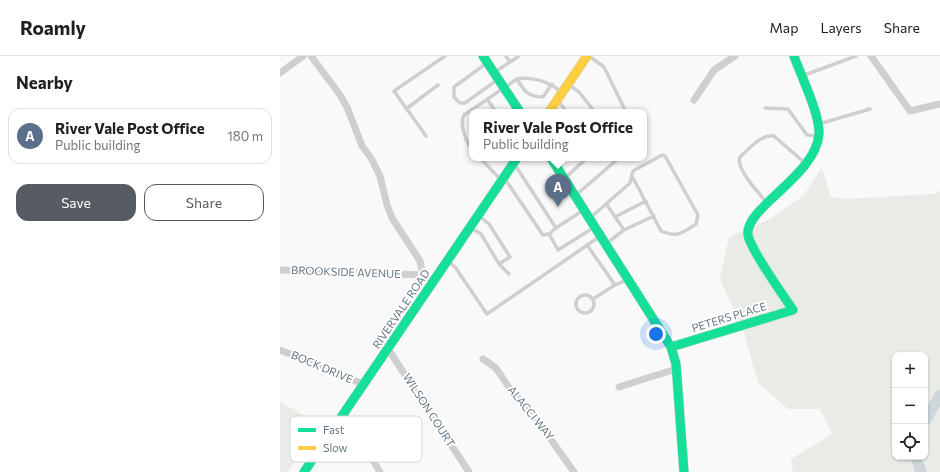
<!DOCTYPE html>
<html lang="en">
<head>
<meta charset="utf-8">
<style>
  body { margin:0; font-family:Commissioner,sans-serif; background:#f6f6f6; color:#202124 }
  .controls { position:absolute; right:12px; bottom:12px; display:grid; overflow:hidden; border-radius:8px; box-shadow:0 1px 3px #0004 }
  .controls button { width:36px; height:36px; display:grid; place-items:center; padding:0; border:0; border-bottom:1px solid #e0e0e0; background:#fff; color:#202124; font:20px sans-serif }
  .you { position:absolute; left:376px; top:278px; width:14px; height:14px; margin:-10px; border:3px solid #fff; border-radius:50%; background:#1a73e8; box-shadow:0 0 0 6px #1a73e833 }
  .badge { display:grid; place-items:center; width:26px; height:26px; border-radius:50%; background:#565c61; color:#fff; font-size:13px; font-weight:700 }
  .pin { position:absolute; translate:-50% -33px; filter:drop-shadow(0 1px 2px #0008) }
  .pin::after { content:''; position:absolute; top:21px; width:14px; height:12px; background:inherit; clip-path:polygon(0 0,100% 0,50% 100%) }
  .popup { position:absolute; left:189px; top:53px; width:178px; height:52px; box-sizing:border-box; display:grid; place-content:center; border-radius:8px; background:#fff; filter:drop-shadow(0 1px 3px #0005); font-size:13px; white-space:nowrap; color:#757577 }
  .popup b { font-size:15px; color:#202124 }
  .popup::after { content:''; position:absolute; left:50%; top:100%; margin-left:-8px; border:8px solid transparent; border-top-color:#fff }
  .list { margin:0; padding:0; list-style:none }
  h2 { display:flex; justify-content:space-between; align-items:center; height:52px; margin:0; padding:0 16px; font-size:17px }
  h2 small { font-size:13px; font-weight:400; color:#757577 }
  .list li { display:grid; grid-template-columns:26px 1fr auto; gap:12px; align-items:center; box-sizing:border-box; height:56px; margin:0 8px 8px; padding:0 8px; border:1px solid #e0e0e0; border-radius:12px }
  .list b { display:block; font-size:15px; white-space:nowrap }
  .list p { margin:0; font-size:13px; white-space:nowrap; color:#757577 }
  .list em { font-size:13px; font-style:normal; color:#757577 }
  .actions { display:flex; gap:8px; padding:12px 16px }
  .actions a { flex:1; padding:9px 0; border:1px solid #565c61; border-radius:12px; text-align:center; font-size:14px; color:#565c61 }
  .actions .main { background:#565c61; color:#fff }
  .icon { flex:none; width:22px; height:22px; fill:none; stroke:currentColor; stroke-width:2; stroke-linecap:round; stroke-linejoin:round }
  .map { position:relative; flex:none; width:660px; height:416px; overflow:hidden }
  header { display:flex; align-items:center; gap:24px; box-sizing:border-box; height:56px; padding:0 20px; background:#fff; border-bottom:1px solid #e0e0e0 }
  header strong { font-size:19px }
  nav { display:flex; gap:22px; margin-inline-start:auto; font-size:14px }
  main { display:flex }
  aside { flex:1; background:#fff }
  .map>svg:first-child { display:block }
</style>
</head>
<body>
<header>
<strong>Roamly</strong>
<nav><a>Map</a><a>Layers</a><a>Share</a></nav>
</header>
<main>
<aside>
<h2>Nearby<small></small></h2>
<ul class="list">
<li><span class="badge" style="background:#5c6f8a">A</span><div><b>River Vale Post Office</b><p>Public building</p></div><em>180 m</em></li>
</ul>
<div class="actions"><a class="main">Save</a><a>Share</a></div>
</aside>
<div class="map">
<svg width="660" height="416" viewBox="0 0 660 416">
  <rect width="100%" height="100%" fill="#f9f9f9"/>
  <path fill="#e8ebe6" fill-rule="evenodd" d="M542 112 551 141 566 143 654 138 660 135V416H513L511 403 552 378 540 353H508L478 327 464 276 440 223 449 181 488 164 523 140ZM615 299H645V401H615Z
    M0 346 40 368 8 416H0Z"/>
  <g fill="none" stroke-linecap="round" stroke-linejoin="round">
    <path stroke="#ced6d9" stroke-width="11" d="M645 365 660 339
      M636 401 641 416"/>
    <defs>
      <path id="fast" d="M203 0 240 56
        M271 102 391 291 396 308 404 416
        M391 291 513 254C503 239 470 193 468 179 464 152 536 120 539 78 540 58 521 20 514 0
        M24 416 237 102"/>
      <path id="slow" d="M269 56 307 0"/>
    </defs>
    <use href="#fast" stroke="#d5d6d7" stroke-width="10"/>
    <use href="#slow" stroke="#d5d6d7" stroke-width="10"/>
    <path stroke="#cecfd0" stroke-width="3.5" d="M226 0 230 6
      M309 0 324 11 346 56
      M207 7 174 31V41L180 47H185L217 24
      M215 16 239 0
      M522 20 576 0
      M237 23C244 35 248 41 263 41L272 28
      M289 29 299 36 315 56
      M207 43 216 56
      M278 45 287 56
      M485 52 508 53 527 79 537 80
      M126 53 158 29
      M539 68 590 53
      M146 80 114 35 165 0
      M192 93C186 86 179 68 184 59L237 23C252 20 270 26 281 36
      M200 102 221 124
      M235 109 276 172 269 178 278 194 313 172
      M286 121 307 102
      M225 123 263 179 269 178
      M296 139 339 102
      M486 146C479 137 455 112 460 101 469 93 481 78 494 80L526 108
      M327 149 344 174
      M335 161 366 145
      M310 162 350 127 353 115 382 99 385 100 418 159 416 168C402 177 398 182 381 175L352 120
      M191 172 201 178 219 208 230 201 209 168 199 160
      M276 172 302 155
      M327 187 344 174 374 160
      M307 189 335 229
      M168 205 175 211 207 258 319 181
      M219 208 229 218
      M296 248a9 9 0 1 1 18 0a9 9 0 1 1-18 0Z
      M313 243 335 229 347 224"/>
    <path stroke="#cecfd0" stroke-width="7" d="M31 0 60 39 67 51 82 90 91 102 100 120 107 149 112 162 140 205 143 219
      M591 0 630 55 660 48
      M0 17 23 0
      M414 44 434 14 455 0
      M0 214 143 219 154 225
      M108 293 189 416
      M0 294 83 328
      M203 303 216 312 230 333 257 364 294 416
      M339 331 396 313
      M64 357 100 416"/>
    <use href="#fast" stroke="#16e098" stroke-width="9"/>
    <use href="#slow" stroke="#ffcf43" stroke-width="9"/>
  </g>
  <g text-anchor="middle" stroke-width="4" stroke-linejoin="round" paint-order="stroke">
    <g font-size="11" fill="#657683" stroke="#fff">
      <text transform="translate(66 216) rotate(2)" y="4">BROOKSIDE AVENUE</text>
      <text transform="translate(121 253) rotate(-56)" y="4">RIVERVALE ROAD</text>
      <text transform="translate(449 261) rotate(-17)" y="4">PETERS PLACE</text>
      <text transform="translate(42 311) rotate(23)" y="4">BOCK DRIVE</text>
      <text transform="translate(149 354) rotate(57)" y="4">WILSON COURT</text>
      <text transform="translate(251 357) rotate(51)" y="4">ALACCI WAY</text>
    </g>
  </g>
  <rect x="10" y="360" width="132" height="46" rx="6" fill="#fff" stroke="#d1d6da" stroke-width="1"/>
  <rect x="18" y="372" width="18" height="4" fill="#16e098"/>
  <rect x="18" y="390" width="18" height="4" fill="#ffcf43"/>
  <g font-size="11" fill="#657683">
    <text x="43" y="378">Fast</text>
    <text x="43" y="396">Slow</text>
  </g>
</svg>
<div class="controls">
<button>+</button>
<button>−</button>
<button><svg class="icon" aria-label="locate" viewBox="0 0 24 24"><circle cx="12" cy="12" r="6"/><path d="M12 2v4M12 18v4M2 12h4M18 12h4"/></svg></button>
</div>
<div class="you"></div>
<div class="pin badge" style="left:278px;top:151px;background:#5c6f8a">A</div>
<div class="popup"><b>River Vale Post Office</b>Public building</div>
</div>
</main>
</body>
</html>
